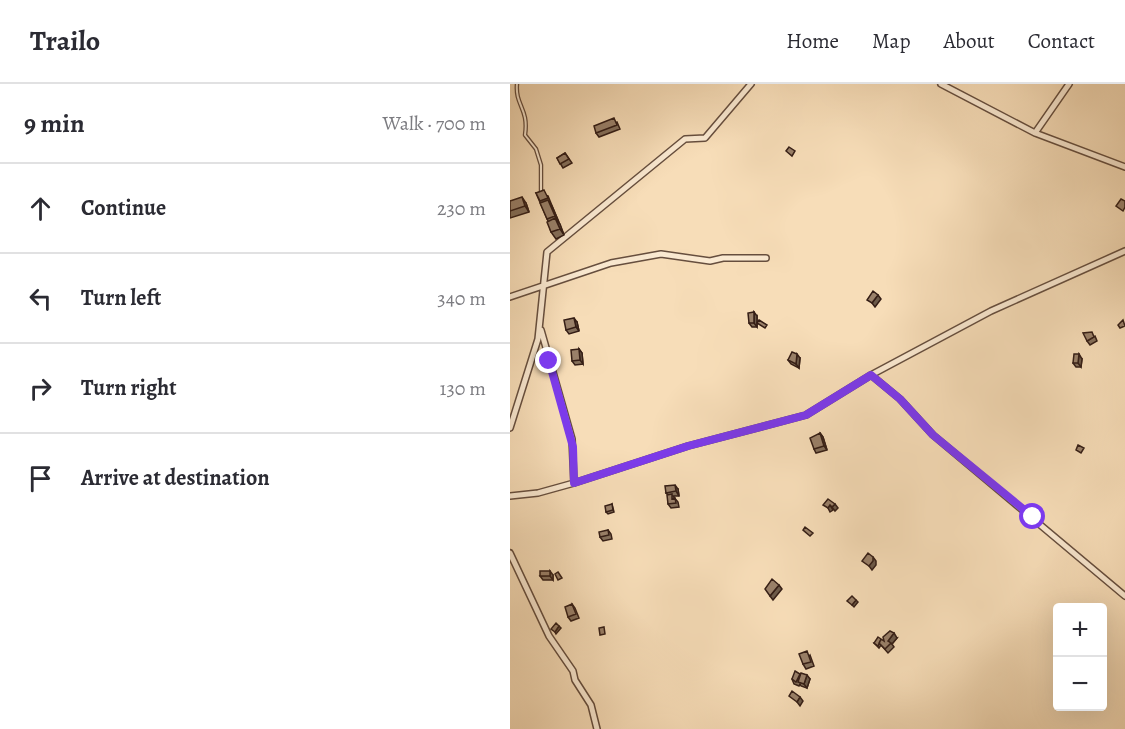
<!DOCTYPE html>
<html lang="en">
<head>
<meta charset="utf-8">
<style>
  body { margin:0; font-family:Alegreya,serif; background:#f2f2f3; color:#2b2b33 }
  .controls { position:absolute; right:18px; bottom:18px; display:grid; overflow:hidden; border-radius:6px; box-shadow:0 6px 24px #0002 }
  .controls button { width:54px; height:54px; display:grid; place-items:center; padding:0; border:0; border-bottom:2px solid #e1e1e2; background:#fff; color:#2b2b33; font:30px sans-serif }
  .stop { position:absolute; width:18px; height:18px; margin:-14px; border:4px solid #7c3aed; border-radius:50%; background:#fff }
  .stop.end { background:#7c3aed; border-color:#fff; box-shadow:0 2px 6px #0008 }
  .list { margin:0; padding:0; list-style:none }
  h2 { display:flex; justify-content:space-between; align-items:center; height:78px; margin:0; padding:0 24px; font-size:26px }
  h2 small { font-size:20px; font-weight:400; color:#7c7c81 }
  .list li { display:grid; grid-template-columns:39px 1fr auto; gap:18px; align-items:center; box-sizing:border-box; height:90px; padding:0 24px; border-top:2px solid #e1e1e2 }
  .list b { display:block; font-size:22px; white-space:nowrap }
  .list em { font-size:20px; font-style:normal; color:#7c7c81 }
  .icon { flex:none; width:33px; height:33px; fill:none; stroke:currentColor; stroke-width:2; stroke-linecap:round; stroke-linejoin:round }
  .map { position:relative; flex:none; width:615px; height:645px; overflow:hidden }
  header { display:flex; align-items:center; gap:36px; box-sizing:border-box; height:84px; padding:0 30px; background:#fff; border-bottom:2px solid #e1e1e2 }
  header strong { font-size:28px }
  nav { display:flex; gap:33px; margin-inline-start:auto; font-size:21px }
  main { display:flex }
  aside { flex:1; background:#fff }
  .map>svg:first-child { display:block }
</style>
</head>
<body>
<header>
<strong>Trailo</strong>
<nav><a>Home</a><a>Map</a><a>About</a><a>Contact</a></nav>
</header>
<main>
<aside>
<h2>9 min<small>Walk · 700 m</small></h2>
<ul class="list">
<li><svg class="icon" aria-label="ahead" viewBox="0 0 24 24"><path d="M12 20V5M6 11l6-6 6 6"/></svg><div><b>Continue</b></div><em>230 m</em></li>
<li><svg class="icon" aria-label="left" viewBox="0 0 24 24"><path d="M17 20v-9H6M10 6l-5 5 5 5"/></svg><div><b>Turn left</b></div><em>340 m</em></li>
<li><svg class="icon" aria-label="right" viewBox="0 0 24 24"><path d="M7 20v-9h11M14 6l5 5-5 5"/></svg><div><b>Turn right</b></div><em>130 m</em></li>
<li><svg class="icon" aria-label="arrive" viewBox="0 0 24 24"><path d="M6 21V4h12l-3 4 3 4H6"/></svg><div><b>Arrive at destination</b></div></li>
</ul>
</aside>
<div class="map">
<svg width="615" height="645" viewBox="0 0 615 645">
  <rect width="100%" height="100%" fill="#f7ddb8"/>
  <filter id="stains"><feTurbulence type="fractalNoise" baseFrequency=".00333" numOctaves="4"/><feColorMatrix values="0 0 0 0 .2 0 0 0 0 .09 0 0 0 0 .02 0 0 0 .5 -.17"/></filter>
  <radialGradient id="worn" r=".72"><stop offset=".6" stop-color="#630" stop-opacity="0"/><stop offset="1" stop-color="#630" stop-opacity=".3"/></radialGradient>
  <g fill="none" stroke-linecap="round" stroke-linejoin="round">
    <defs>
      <path id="lane" d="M7 0C5 22 19 24 15 51L26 65 31 81V107"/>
      <path id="street" d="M431 0 525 49 615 83
        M525 49 559 0
        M0 213 101 179 151 170 200 177 213 174H256
        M31 246 62 355 64 399
        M361 291 390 315 423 351 615 512
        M0 344 28 255 37 168 175 55 195 54 241 0
        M0 412 28 409 64 399 178 362 296 331 361 291 481 227 615 167
        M0 469 39 552 63 587 65 596 81 621 87 645"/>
    </defs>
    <use href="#lane" stroke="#664e3e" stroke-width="4.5"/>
    <use href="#street" stroke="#664e3e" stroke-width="8"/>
    <use href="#lane" stroke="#fae9d1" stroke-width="2"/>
    <use href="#street" stroke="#fae9d1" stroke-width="5"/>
  </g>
  <path fill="#846f5b" stroke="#351e16" stroke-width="1.5" d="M107 38 110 45 89 53 86 49Z
    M55 69 62 79 53 84 47 74Z
    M26 109 38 112 54 151 46 155 41 148 38 137Z
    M0 117 16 119 19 128 0 134Z
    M247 232V243H242L239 239Z
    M67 238 69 247 59 250 56 246Z
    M585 252 587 257 580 261 577 257Z
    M69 265 72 269 73 280 65 281 62 277Z
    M290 274 289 284 281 280 278 276Z
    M572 275 571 283H566L563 279Z
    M310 349 313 353 317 366 306 369 304 365Z
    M168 405 169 412H163L168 418 169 423 161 424 158 420V411L156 409Z
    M102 420 104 428 98 430 96 428Z
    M98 446 101 450 102 455 93 457 90 453Z
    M43 491V496H33L30 492Z
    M62 520 65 524 69 534 61 537 58 533Z
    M387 554 382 560 384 563 378 569 371 561 369 564 364 559Z
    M300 571 304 582 296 585 293 580Z
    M290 590 300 595 297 604 291 602 290 600 289 602 284 600 282 595Z"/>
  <path fill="#6c5a4a" stroke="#351e16" stroke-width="1.5" d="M12 113 16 119 19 128 15 122Z
    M38 116 42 122 49 138 45 132Z
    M45 134 50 140 54 151 50 145Z
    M368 211 371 215 365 223 362 219Z
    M244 228 247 232V243L244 239Z
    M64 234 67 238 69 247 66 243Z
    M69 265 72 269 73 280 70 276Z
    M287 270 290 274 289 284 286 280Z
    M569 270 572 275 571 283 568 279Z
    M310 349 313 353 317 366 314 362Z
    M165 401 168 405 169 412 166 407Z
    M325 420 328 424 325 427 322 423Z
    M320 421 323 426 320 428 318 424Z
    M363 473 366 477V481L362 486 359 482Z
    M40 487 43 491V496L40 492Z
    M269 501 272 505 263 516 260 512Z
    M346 516 348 518 344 523 342 521Z
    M49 542 51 544 46 550 45 548Z
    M384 549 387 554 382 560 378 557Z
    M297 591 300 595 297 604 294 600Z
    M290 613 293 617 290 622 287 618Z"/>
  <path fill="#9a816a" stroke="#351e16" stroke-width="1.5" d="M104 34 107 41 86 49 84 42Z
    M279 63 285 67 282 72 276 67Z
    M55 69 59 75 50 80 47 74Z
    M34 106 38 114 30 117 26 109Z
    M12 113 15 122 0 127V117Z
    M611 115 615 117V123L613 127 606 122Z
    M38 116 45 132 37 135 30 119Z
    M45 134 50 145 41 148 37 138Z
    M363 207 368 211 362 219 357 216Z
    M244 228V239H239L238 229Z
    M64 234 66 243 56 246 54 236Z
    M249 236 257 241 255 244 247 239Z
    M613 236 615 242 610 244 608 241Z
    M582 248 584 253 577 257 573 249Z
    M69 265 70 276 62 277 61 266Z
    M282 268 287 270 286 280 278 276Z
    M564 270H569L568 279H563Z
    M310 349 314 362 304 365 300 354Z
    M568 361 574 364 571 369 566 366Z
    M165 401 166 407 156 409 155 402Z
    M162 410V415L165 414 166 419 158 420 157 411Z
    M318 415 325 420 322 423 320 421 318 424 313 421Z
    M102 420 103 426 96 428 95 422Z
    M295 443 303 449 300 452 293 446Z
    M98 446 99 451 90 453 89 448Z
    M358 469 363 473V477L359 482 352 477Z
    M30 487H40V492H30Z
    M48 488 52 494 48 496 45 490Z
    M262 495 269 501 260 512 255 505Z
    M342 512 346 516 342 521 337 517Z
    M62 520 66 530 58 533 55 523Z
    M46 539 49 542 45 548 41 545Z
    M94 543 95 550 90 551 89 544Z
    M380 547 384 549 378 557 381 559 375 565 369 559 371 555 374 557 373 553Z
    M368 553 371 555 368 562 364 559Z
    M297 567 301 578 293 580 289 570Z
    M285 587 290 590 286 598 282 595Z
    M291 589 297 591 294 600 288 598Z
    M282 607 290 613 287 618 279 612Z"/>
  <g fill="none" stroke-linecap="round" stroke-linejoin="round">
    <path stroke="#7c3aed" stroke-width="8" d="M39 277 63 363 64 399 178 362 296 331 361 291 390 315 423 351 523 433"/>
  </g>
  <rect width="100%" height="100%" filter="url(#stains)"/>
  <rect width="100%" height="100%" fill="url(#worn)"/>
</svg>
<div class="controls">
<button>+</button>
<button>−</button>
</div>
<div class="stop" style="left:523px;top:433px"></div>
<div class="stop end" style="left:39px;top:277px"></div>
</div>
</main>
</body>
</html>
